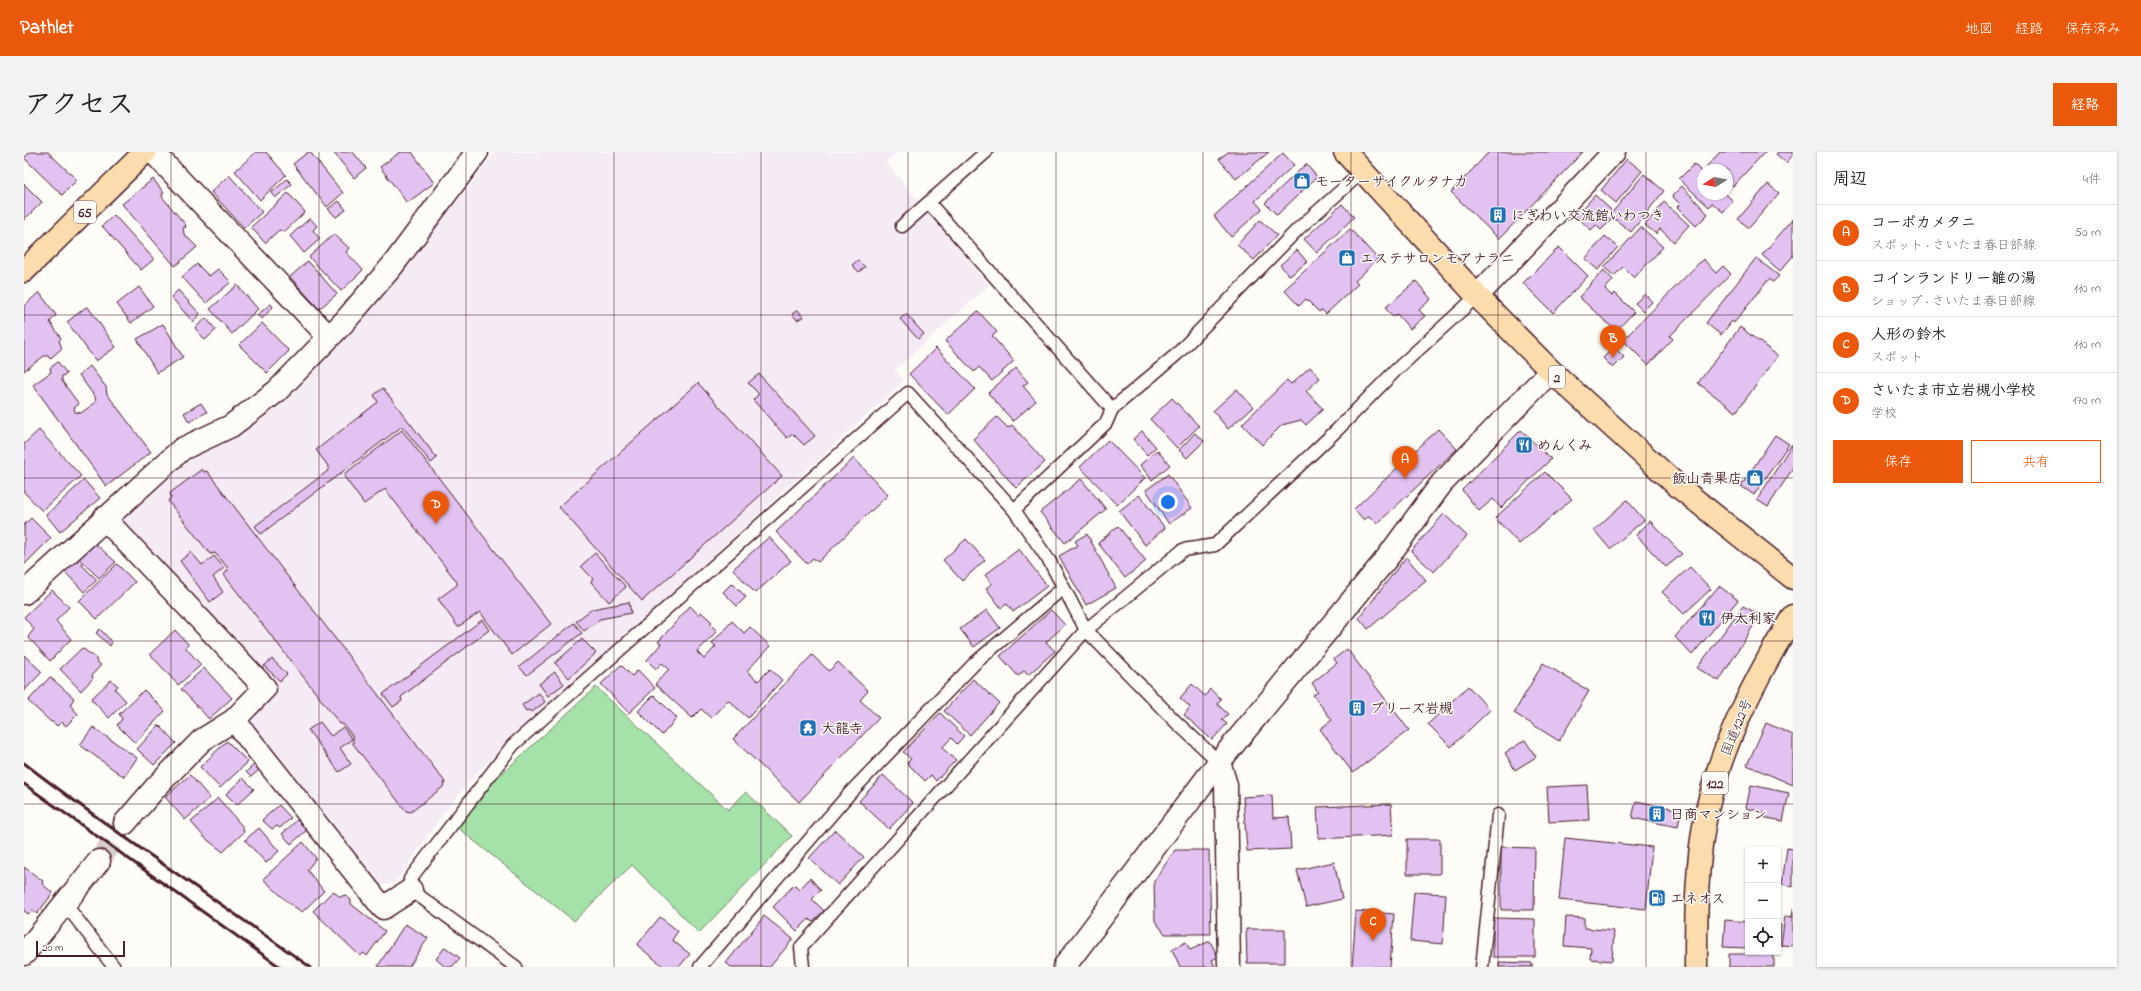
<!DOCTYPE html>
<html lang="ja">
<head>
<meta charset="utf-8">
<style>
  body { margin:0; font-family:"Indie Flower","Klee One",sans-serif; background:#f2f2f2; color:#202124 }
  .controls { position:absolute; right:12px; bottom:12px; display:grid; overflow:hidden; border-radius:0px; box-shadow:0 1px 3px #0004 }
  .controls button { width:36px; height:36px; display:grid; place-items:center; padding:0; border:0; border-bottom:1px solid #e0e0e0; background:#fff; color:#202124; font:20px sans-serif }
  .compass { position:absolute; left:1673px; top:12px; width:36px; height:36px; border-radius:50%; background:#fff; box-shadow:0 1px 3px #0004; rotate:259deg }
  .scale { position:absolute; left:12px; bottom:10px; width:89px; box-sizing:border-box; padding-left:4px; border:2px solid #4a1f2b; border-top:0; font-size:11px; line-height:14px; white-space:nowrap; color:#4a1f2b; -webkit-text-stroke:3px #fdfcf7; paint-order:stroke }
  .you { position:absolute; left:1144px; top:350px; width:14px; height:14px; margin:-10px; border:3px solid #fff; border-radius:50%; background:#1a73e8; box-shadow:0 0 0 6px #1a73e833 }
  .badge { display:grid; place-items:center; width:26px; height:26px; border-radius:50%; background:#ea580c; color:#fff; font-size:13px; font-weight:700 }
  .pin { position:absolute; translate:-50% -33px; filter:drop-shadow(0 1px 2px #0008) }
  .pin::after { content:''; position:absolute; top:21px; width:14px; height:12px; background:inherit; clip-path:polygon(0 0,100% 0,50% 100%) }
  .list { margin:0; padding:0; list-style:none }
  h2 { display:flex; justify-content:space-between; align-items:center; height:52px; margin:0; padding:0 16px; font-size:17px }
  h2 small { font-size:13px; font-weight:400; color:#757577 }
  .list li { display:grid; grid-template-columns:26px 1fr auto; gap:12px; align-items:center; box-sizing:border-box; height:56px; padding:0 16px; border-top:1px solid #e0e0e0 }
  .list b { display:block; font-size:15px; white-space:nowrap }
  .list p { margin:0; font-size:13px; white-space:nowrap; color:#757577 }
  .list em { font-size:13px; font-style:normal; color:#757577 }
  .actions { display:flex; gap:8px; padding:12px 16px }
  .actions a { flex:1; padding:9px 0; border:1px solid #ea580c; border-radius:0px; text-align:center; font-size:14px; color:#ea580c }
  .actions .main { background:#ea580c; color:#fff }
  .icon { flex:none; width:22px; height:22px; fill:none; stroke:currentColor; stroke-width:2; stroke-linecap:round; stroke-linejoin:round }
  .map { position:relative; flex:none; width:1769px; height:815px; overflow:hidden; border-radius:0px }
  header { display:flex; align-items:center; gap:24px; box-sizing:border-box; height:56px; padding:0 20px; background:#ea580c; color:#fff }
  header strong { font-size:19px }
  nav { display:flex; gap:22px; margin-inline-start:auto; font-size:14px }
  .intro { display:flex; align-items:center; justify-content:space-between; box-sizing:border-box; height:96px; padding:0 24px }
  h1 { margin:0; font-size:28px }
  .button { padding:10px 18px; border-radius:0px; background:#ea580c; color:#fff; font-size:14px; font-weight:700 }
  main { display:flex; gap:24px; padding:0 24px }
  aside { flex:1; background:#fff; border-radius:0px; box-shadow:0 1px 3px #0004 }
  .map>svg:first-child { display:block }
</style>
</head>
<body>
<header>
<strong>Pathlet</strong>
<nav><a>地図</a><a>経路</a><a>保存済み</a></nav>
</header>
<div class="intro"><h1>アクセス</h1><a class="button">経路</a></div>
<main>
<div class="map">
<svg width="1769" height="815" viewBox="0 0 1769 815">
  <rect width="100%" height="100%" fill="#fdfcf7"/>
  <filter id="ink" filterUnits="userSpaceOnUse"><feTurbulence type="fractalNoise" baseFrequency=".025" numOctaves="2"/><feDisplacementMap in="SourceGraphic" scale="8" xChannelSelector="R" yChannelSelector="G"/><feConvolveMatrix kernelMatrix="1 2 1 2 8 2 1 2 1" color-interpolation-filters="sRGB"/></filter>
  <g filter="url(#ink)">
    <path fill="#f5ebf5" d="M471 0H874L862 10 965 133 871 218 880 229 457 616 421 659 371 731 356 734 224 569 256 537 103 380 99 365 181 296 304 200 445 35Z"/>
    <path fill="#a4e2a9" stroke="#77806a" d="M572 535 704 658 722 640 768 684 675 781 608 713 550 769 434 676 473 626Z"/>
    <path fill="#e1c2f0" stroke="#4a1f2b" d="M6 0H24L53 28 38 43 0 6Z
      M232 0H242L262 23 236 48 211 19Z
      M284 0H286L319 41 303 55 269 12Z
      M309 0H329L342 16 330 26Z
      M376 0H388L410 31 383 51 356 15Z
      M1204 0H1245L1212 27 1195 7Z
      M1465 0H1559L1475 87 1427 40Z
      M1696 0H1741L1709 34 1703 29V18H1686L1682 15Z
      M1754 0H1769V3L1762 11 1752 2Z
      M1259 1 1270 13 1231 49 1238 57 1207 85 1190 64Z
      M1603 7 1618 19 1592 51 1577 38Z
      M1282 12 1293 25 1253 63 1241 51Z
      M1670 12 1679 21V42H1702L1709 49 1699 60 1688 51 1685 55 1655 27Z
      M1620 22 1640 39 1607 80 1586 63Z
      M205 23 238 60 220 76 187 40Z
      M129 27 140 41 138 42 139 46 161 72 162 75 159 76 160 82 173 95 151 114 98 52Z
      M263 27 268 32 251 46 247 41Z
      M0 32 18 50 0 68Z
      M1744 32 1755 41 1725 76 1714 67Z
      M1658 34 1684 62 1672 74 1653 55 1656 52 1648 44Z
      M264 41 281 60 260 80 255 78 241 91 227 75Z
      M1571 43 1587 58 1581 63 1587 68 1577 78 1572 73 1567 78 1552 64Z
      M315 49 322 58 312 65 304 57Z
      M1640 50 1665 73 1650 90 1636 77 1632 82 1621 73Z
      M1318 52 1330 65 1293 101 1280 87Z
      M90 63 129 106V108L117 118 78 74Z
      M286 66 293 74 289 78 296 87 280 101 266 84Z
      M1769 67V104L1756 119 1738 103Z
      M1236 68 1253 83 1230 108 1213 93Z
      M1617 75 1639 95 1610 126 1599 115 1590 124 1580 115Z
      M1326 77 1354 107 1331 129 1334 132 1302 162 1298 158 1295 160 1282 147 1275 154 1260 138Z
      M310 82 325 96 322 100 339 118 317 139 285 105Z
      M1581 84 1594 95 1574 118 1561 107Z
      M1535 95 1564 124 1529 161 1499 131Z
      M1273 98 1283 110 1266 124 1256 113Z
      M1732 106 1755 124 1749 130 1745 127 1710 171 1708 169 1697 183 1682 171Z
      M1679 107 1692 121 1699 114 1707 122 1646 184 1649 187 1624 213 1599 188Z
      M834 108 841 115 835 120 828 113Z
      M284 109 313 142 295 157 266 125Z
      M173 112 185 124 194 117 207 130 182 151 158 125Z
      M1580 118 1589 128 1581 137 1588 144 1591 141 1610 160 1592 179 1555 145Z
      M1392 129 1407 147 1395 158 1401 164 1386 177 1373 162 1369 165 1361 156Z
      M213 133 234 157 208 182 186 157Z
      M115 135 129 154 107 171 93 152Z
      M154 138 176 162 170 169 169 170 147 145Z
      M15 140 32 163 26 170 37 186 35 189 38 196 26 207 24 204H20L0 219V154Z
      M1621 142 1628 150 1619 159 1611 151Z
      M247 152 249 155 238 167 233 163Z
      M62 155H64L92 195 72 209 43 170Z
      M774 158 779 165 773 168 768 162Z
      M954 159 973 180 968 184 990 209 968 229 955 215 950 220 921 189Z
      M882 162 900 182 894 187 876 167Z
      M182 166 192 178 181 188 171 176Z
      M238 171 265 199 243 221 215 193Z
      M139 172 159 205 133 221 113 187Z
      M1716 175 1754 204 1712 260 1674 231Z
      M1590 195 1600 205 1589 216 1579 206Z
      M912 196 951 237 924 263 885 222Z
      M34 210 43 222 38 224V229L55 252 50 256 51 260 57 261 72 250 71 245 55 223 66 214 82 235 83 242 127 300 84 333 82 334 9 233 27 220 26 216Z
      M1286 215 1296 226 1282 239 1299 257 1282 273 1277 268 1258 273 1238 293 1218 272 1263 228 1267 232Z
      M992 216 1004 230 999 234 1012 249 989 269 964 241Z
      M735 222 791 284 780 293 769 282 763 286 729 248 734 243V241L724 231Z
      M674 231 758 324 618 449 535 355Z
      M359 236 413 306 407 311 379 275H377L237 382 231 374 305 318V315L292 298 354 250 350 243Z
      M1213 237 1229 255 1204 277 1189 259Z
      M1148 246 1175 274 1153 296 1126 267Z
      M177 251 183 260 165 270 160 261Z
      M973 265 984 276 988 273 1021 310 992 336 949 287Z
      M1414 277 1433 297 1353 372 1345 364 1340 368 1330 357Z
      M15 278 57 324 18 359 0 340V292Z
      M378 278 527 472 488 503 456 460 434 475 414 447 433 433V430L361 337 340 352 319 323Z
      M1497 278 1527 307 1477 356 1469 347 1455 359 1438 338Z
      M1118 279 1132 295 1123 303 1109 287Z
      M1171 281 1180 289 1163 306 1155 298Z
      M1751 283 1765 292 1730 343 1717 334Z
      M1084 288 1121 326 1093 353 1056 315Z
      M1768 292 1769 316 1744 355 1733 348Z
      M1133 298 1146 313 1128 328 1116 313Z
      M830 306 864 343 794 410 789 406 783 412 752 380Z
      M178 317 180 320 183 319 421 630 419 635 387 660 382 659 329 592V585L319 572H316L200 423 204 418 203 415 191 401 186 402 144 349 147 345 146 341Z
      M1521 320 1548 347 1495 392 1471 366Z
      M1144 322 1168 356 1145 372 1122 338Z
      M1057 327 1082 357 1041 391 1016 360Z
      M60 328 76 346 36 380 22 363Z
      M1115 343 1141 376 1121 393 1095 359Z
      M1603 348 1620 368 1586 397 1570 378Z
      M1420 362 1443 384 1410 420 1387 399Z
      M7 366 27 386 0 413V373Z
      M1626 369 1658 402 1642 415 1612 383Z
      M1094 374 1122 409 1101 426 1074 391Z
      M1063 382 1092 436 1062 453 1035 404 1054 393 1051 389Z
      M745 385 767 409 731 441 709 417Z
      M942 387 961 408 938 429 919 408Z
      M68 389 92 410 75 426 53 405Z
      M995 397 1023 434 989 460 983 452 977 456 962 436 968 432 961 423Z
      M167 400 178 413 190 404 200 416 189 425 199 440 186 450 156 409Z
      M571 401 602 435 585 450 567 430 569 427 557 414Z
      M1382 405 1402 428 1344 477 1335 466Z
      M51 406 73 428 60 440 40 419Z
      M93 412 111 430 73 467 55 449Z
      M1666 415 1687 437 1660 462 1638 440Z
      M708 431 722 445 713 454 699 440Z
      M1695 434 1714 448 1668 503 1651 485Z
      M28 438 45 455 32 469 47 487 26 509 4 485 10 477 0 465Z
      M605 450 607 461 576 467 560 479 552 469 568 457Z
      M666 454 675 463 677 460 688 470 686 472 693 479 673 500 680 507 692 494 688 491 708 469 720 481 726 475 746 494 723 519 734 529 746 517 758 528 724 566 704 548 687 566 677 557 668 566 631 532 645 517 638 511 632 517 623 508 637 492 634 490Z
      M1719 454 1736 463 1695 529 1673 516Z
      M963 458 976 476 950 495 936 477Z
      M1027 458 1041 473 1022 490 1031 499 1004 523 1000 519 994 524 976 504Z
      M458 468 465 478 377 545 378 549 369 555 359 542Z
      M550 471 558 481 503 523 495 515Z
      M76 477 88 490 86 494 72 481Z
      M151 478 164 492 162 496 177 513 154 533 126 502Z
      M558 487 572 501 545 526 531 511Z
      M58 496 72 506V509L77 513 68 523 69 526 57 539 36 517Z
      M1323 497 1385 578 1329 621 1296 577 1308 568 1289 543 1294 540 1288 531 1313 511 1310 507Z
      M0 503 18 520 0 539Z
      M788 503 805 519 814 510 844 539 836 548 855 566 775 650 709 587Z
      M248 507 263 522 256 529 240 514Z
      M1519 511 1565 539 1535 589 1490 561Z
      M597 513 608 524 614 518 631 536 605 561 577 532Z
      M180 516 208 546 185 567 157 537Z
      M531 520 540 532 524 544 515 532Z
      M26 525 50 546 46 553 54 562 42 574 38 570 33 574 29 570H27L4 549Z
      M949 527 975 551 946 583 920 559Z
      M87 528 94 534 91 537 102 549 85 566 67 547Z
      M1168 532 1181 544 1186 537 1197 547 1193 552 1204 562 1198 568 1203 572 1188 588 1160 563 1166 555 1156 546Z
      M1444 534 1466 558 1427 595 1404 572Z
      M120 538 141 559 111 591 93 573 98 567 95 562Z
      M515 541 521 550 508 560 506 558 502 559 498 553Z
      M630 543 653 566 638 583 614 559Z
      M916 561 940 584 933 592 927 586 918 596 932 608 912 629 907 623 901 629 883 611 887 607 879 600Z
      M296 570 307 584 319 575 328 587 316 596 327 612 315 620 284 578Z
      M1742 571 1769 583V633L1723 613Z
      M135 573 152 591 130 613 113 597Z
      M69 575 113 606 100 625 56 593Z
      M1501 588 1512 605 1491 618 1481 601Z
      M203 589 224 610 196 636 176 615Z
      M230 613 235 618 227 625 222 620Z
      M166 623 186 646 161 668 141 645Z
      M859 623 889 651 865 677 835 649Z
      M219 626 230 637 213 653 202 642Z
      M1563 633 1565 668 1525 670 1523 635Z
      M1727 633 1765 641 1759 669 1738 665 1739 660 1722 656Z
      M1248 643 1249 666 1265 665 1267 697 1223 699 1219 645Z
      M194 646 218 674 220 680 199 700 181 686 167 670Z
      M1612 649 1657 658 1654 675 1608 666Z
      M1367 652 1369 683 1295 687 1293 655Z
      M255 653 267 666 256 676 253 674 248 677 238 668Z
      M273 668 283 678 267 692 258 682Z
      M235 676 255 699 242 711 221 688Z
      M811 678 840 705 814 733 785 706Z
      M1541 686 1628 695 1622 757 1535 748Z
      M1383 687H1416V722H1383Z
      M279 690 292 706 283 718 300 739 278 760 265 751 239 727Z
      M1477 695 1511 696 1510 758H1477Z
      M1763 696 1769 697V735L1758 732Z
      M1151 698H1185L1187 782H1141L1131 769 1130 729Z
      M1310 710 1318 747 1282 755 1273 718Z
      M0 715 19 729 18 732 29 741 13 762 8 758 4 762 0 759Z
      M786 726 797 738 788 747 800 759 788 770 785 767 773 779 749 755 770 733 775 738Z
      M309 739 316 745 321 743 327 748V752L361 779 343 804 340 801 336 804 289 759Z
      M1390 740 1422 742 1419 792 1386 789Z
      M1769 756V794L1757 793 1761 764 1768 765Z
      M1332 759 1370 762 1366 815H1328Z
      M740 764 769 787 746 815H707L702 811Z
      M636 765 654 779 648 788 666 802 655 815H640L613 793Z
      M1542 765 1560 766V776L1590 779 1588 809 1566 807 1567 796 1540 794Z
      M1469 766 1511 767V805H1469Z
      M1701 768 1724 770V796L1699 795Z
      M381 772 404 786 385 815H356L354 814Z
      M1754 772 1757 773 1755 799H1754Z
      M1222 777H1261V811H1223Z
      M1186 789 1194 805 1188 808 1191 815H1156L1148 797 1162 790 1166 798Z
      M421 795 436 806 428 815H421L412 807Z
      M1705 802H1750V815H1705Z
      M1475 810 1508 811V815H1475Z"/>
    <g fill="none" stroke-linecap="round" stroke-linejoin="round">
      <path stroke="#d9d0ce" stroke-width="22" stroke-dasharray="22 11" stroke-linecap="butt" d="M75 709 101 671"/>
      <defs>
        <path id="service" d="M905 51 1088 257
          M878 74 962 0
          M1195 610 1152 570 1062 478 1026 410 990 358 1082 271 1088 257 1153 202 1274 77 1338 20
          M41 752 90 815
          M492 815 387 738 386 727 489 593 884 241 990 358
          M676 815 825 642 951 511 1039 436
          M779 815 777 795 1062 478 1159 398 1191 393 1313 278 1372 218 1453 144
          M1458 815 1474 663"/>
        <path id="minor" d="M129 0 305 185
          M1453 144 1590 0
          M80 366 241 536 210 568 178 588 133 634 101 671
          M0 441 158 297 207 274 253 239 321 169 369 113 453 0
          M210 568 359 756 387 738
          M1195 610 1202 633 1205 815
          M0 802 75 709
          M1040 815 1195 610 1363 406 1418 331 1527 219"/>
        <path id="primary" d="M1321 0 1453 144 1527 219 1655 335 1769 426
          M0 119 121 0"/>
        <path id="trunk" d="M1672 815C1672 763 1672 709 1683 658 1699 588 1733 524 1769 464"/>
      </defs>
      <use href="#service" stroke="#4a1f2b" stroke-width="15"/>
      <use href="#minor" stroke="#4a1f2b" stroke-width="25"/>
      <use href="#primary" stroke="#4a1f2b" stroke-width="25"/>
      <use href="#trunk" stroke="#4a1f2b" stroke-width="25"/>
      <use href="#service" stroke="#fdfcf7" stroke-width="12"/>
      <use href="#minor" stroke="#fdfcf7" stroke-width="22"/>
      <use href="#primary" stroke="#fcdcac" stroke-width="22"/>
      <use href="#trunk" stroke="#fcdcac" stroke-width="22"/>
      <path stroke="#4a1f2b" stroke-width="3" d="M0 611C93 683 191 747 286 815
        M0 632 256 815"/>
    </g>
  </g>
  <path fill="none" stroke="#4a1f2b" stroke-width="1" stroke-opacity="0.55" d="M147 0V815M295 0V815M442 0V815M590 0V815M737 0V815M884 0V815M1032 0V815M1179 0V815M1327 0V815M1474 0V815M1622 0V815M0 163H1769M0 326H1769M0 489H1769M0 652H1769"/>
  <defs>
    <symbol id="shop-square" viewBox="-11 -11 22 22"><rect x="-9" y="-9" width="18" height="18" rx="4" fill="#1f6fb2" stroke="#fdfcf7"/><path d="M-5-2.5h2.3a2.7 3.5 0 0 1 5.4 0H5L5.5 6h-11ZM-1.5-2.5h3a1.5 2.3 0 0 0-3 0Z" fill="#fff"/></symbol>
    <symbol id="building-square" viewBox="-11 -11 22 22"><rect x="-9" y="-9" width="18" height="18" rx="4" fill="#1f6fb2" stroke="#fdfcf7"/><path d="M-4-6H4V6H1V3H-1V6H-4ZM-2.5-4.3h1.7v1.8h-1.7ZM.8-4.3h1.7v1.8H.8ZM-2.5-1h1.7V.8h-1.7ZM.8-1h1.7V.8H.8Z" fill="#fff"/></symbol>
    <symbol id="restaurant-square" viewBox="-11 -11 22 22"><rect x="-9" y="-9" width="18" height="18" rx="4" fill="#1f6fb2" stroke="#fdfcf7"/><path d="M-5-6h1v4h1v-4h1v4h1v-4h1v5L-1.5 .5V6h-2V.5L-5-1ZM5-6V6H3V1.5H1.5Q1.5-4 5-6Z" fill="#fff"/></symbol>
    <symbol id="temple-square" viewBox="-11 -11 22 22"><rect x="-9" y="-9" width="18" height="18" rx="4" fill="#1f6fb2" stroke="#fdfcf7"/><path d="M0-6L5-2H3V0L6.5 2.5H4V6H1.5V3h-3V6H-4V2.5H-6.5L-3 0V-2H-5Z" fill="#fff"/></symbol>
    <symbol id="fuel-square" viewBox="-11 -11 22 22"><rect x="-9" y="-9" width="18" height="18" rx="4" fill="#1f6fb2" stroke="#fdfcf7"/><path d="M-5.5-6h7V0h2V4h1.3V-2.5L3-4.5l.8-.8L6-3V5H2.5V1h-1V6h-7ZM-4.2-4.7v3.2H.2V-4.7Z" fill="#fff"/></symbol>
  </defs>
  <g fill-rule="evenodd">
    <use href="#shop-square" x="1268" y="19" width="20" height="20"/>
    <use href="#building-square" x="1464" y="53" width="20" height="20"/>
    <use href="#shop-square" x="1313" y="96" width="20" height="20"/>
    <use href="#restaurant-square" x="1490" y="283" width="20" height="20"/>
    <use href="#shop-square" x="1721" y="316" width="20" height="20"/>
    <use href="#restaurant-square" x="1673" y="456" width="20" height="20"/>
    <use href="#building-square" x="1323" y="546" width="20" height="20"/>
    <use href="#temple-square" x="774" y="566" width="20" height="20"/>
    <use href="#building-square" x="1623" y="652" width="20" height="20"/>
    <use href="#fuel-square" x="1623" y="736" width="20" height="20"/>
  </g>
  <g text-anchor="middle" stroke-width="3" stroke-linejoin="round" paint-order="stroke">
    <g fill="#fdfcf7" stroke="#806168" stroke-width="1">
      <rect x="50" y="49" width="22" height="22" rx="3"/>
      <rect x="1525" y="214" width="16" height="22" rx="3"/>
      <rect x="1678" y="620" width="26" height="22" rx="3"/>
    </g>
    <g font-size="13" font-weight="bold" fill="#4a1f2b">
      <text x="61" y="65">65</text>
      <text x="1533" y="230">2</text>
      <text x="1691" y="636">122</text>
    </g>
    <g font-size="14" font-weight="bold" fill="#4a1f2b" stroke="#fdfcf7" text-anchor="start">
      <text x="1291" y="34">モーターサイクルタナカ</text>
      <text x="1487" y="68">にぎわい交流館いわつき</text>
      <text x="1336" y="111">エステサロンモアナラニ</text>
      <text x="1513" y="298">めんくみ</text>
      <text x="1718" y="331" text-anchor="end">飯山青果店</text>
      <text x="1696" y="471">伊太利家</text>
      <text x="1346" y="561">ブリーズ岩槻</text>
      <text x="797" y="581">大龍寺</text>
      <text x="1646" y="667">日商マンション</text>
      <text x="1646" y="751">エネオス</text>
    </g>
    <g font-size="14" fill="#4a1f2b" stroke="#fdfcf7">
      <text transform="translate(1712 575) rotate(-68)" y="5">国道122号</text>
    </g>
  </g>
</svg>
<div class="controls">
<button>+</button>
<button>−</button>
<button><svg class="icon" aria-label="locate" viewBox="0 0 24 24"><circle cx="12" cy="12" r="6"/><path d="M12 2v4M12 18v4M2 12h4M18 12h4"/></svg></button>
</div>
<svg class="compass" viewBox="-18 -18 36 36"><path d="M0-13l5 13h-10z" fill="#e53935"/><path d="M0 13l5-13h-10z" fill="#757577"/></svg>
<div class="scale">20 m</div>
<div class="you"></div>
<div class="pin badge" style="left:1381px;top:327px">A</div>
<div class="pin badge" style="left:1589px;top:206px">B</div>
<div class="pin badge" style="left:1349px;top:789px">C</div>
<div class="pin badge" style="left:412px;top:372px">D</div>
</div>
<aside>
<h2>周辺<small>4件</small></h2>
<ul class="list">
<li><span class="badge">A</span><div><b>コーポカメタニ</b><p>スポット · さいたま春日部線</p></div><em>50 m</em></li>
<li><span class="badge">B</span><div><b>コインランドリー雛の湯</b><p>ショップ · さいたま春日部線</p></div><em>110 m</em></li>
<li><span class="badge">C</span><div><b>人形の鈴木</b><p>スポット</p></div><em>110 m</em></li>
<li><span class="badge">D</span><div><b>さいたま市立岩槻小学校</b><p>学校</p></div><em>170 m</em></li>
</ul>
<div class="actions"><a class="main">保存</a><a>共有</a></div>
</aside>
</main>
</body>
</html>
